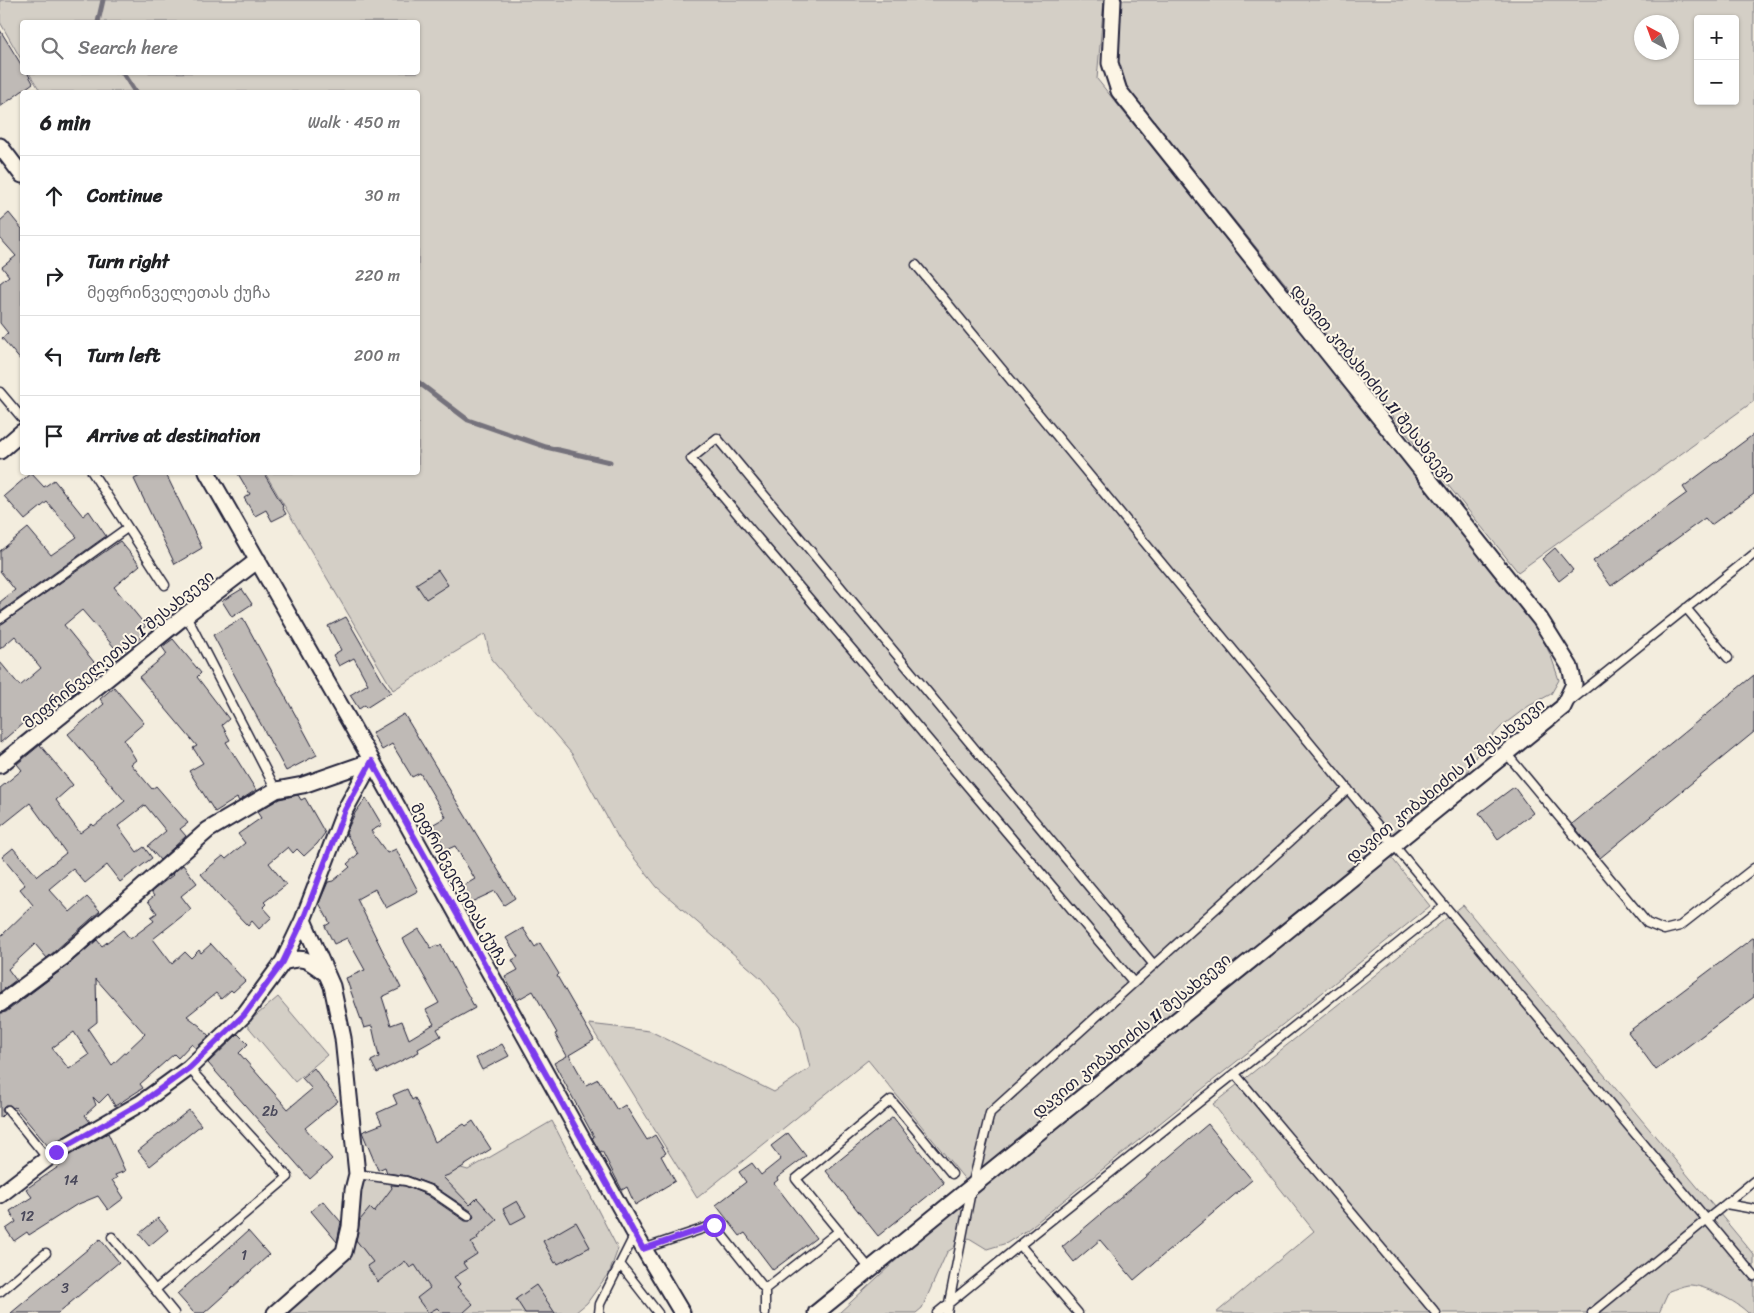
<!DOCTYPE html>
<html lang="en">
<head>
<meta charset="utf-8">
<style>
  body { margin:0; font-family:Sriracha,"Noto Sans Georgian",sans-serif; background:#f6f6f6; color:#202124 }
  .controls { position:absolute; right:15px; top:15px; display:grid; overflow:hidden; border-radius:5px; box-shadow:0 1px 4px #0004 }
  .controls button { width:45px; height:45px; display:grid; place-items:center; padding:0; border:0; border-bottom:1px solid #e0e0e0; background:#fff; color:#202124; font:25px sans-serif }
  .compass { position:absolute; left:1634px; top:15px; width:45px; height:45px; border-radius:50%; background:#fff; box-shadow:0 1px 4px #0004; rotate:319deg }
  .stop { position:absolute; width:15px; height:15px; margin:-11px; border:4px solid #7c3aed; border-radius:50%; background:#fff }
  .stop.end { background:#7c3aed; border-color:#fff; box-shadow:0 1px 5px #0008 }
  .list { margin:0; padding:0; list-style:none }
  h2 { display:flex; justify-content:space-between; align-items:center; height:65px; margin:0; padding:0 20px; font-size:21px }
  h2 small { font-size:16px; font-weight:400; color:#757577 }
  .list li { display:grid; grid-template-columns:32px 1fr auto; gap:15px; align-items:center; box-sizing:border-box; height:80px; padding:0 20px; border-top:1px solid #e0e0e0 }
  .list b { display:block; font-size:19px; white-space:nowrap }
  .list p { margin:0; font-size:16px; white-space:nowrap; color:#757577 }
  .list em { font-size:16px; font-style:normal; color:#757577 }
  .icon { flex:none; width:28px; height:28px; fill:none; stroke:currentColor; stroke-width:2; stroke-linecap:round; stroke-linejoin:round }
  .map { position:relative; flex:none; width:1754px; height:1313px; overflow:hidden }
  .search { position:absolute; background:#fff; box-shadow:0 1px 4px #0004; left:20px; top:20px; width:400px; height:55px; display:flex; align-items:center; gap:12px; box-sizing:border-box; padding:0 18px; border-radius:5px; color:#757577; font-size:19px }
  .panel { position:absolute; background:#fff; box-shadow:0 1px 4px #0004; left:20px; top:90px; width:400px; height:385px; border-radius:5px }
  .map>svg:first-child { display:block }
</style>
</head>
<body>
<div class="map">
<svg width="1754" height="1313" viewBox="0 0 1754 1313">
  <rect width="100%" height="100%" fill="#f3edde"/>
  <filter id="ink" filterUnits="userSpaceOnUse"><feTurbulence type="fractalNoise" baseFrequency=".02" numOctaves="2"/><feDisplacementMap in="SourceGraphic" scale="10" xChannelSelector="R" yChannelSelector="G"/><feConvolveMatrix kernelMatrix="1 2 1 2 8 2 1 2 1" color-interpolation-filters="sRGB"/></filter>
  <g filter="url(#ink)">
    <path fill="#d4cfc6" stroke="#7b7880" fill-rule="evenodd" d="M0 0H1104L1097 79 1534 622 1551 656 1559 680 1551 694 1527 707 1502 726 1480 749 1464 778 967 1182 868 1060 697 1198 589 1024 650 1031 774 1092 810 1068 800 1026 762 979 657 887 619 839 572 754 491 659 485 634 393 690 265 473 418 472V92H41L29 73 418 72V22H22V61L0 22Z
      M1119 0H1754V401L1518 572 1126 86 1116 60ZM1698 19H1735V101H1698ZM1642 22H1672V52H1642Z
      M1391 857 1430 906 1027 1230 1007 1243 987 1249 969 1238 947 1252 922 1308 916 1313H839L918 1240Z
      M1463 905 1754 1255V1313H1748C1738 1302 1703 1284 1688 1285 1682 1286 1675 1289 1669 1291L1659 1313H1216L1314 1231 1213 1104Z
      M278 997 327 1055 295 1082 246 1024Z
      M552 1121 618 1249 610 1271 587 1303 575 1313H284L353 1249 364 1172 408 1179 447 1164 468 1170Z"/>
    <g fill="none" stroke-linecap="round" stroke-linejoin="round">
      <path stroke="#75727b" stroke-width="5" d="M98 22 103 0
        M122 72 135 92
        M418 382 468 420 546 447 610 462"/>
    </g>
    <path fill="#bfbab6" stroke="#22223b" fill-rule="evenodd" d="M0 30 22 66V72H27L33 83 0 107Z
      M9 213 22 229V362L2 338 8 333 0 323V283L9 276 2 267 16 256 0 238V221Z
      M1754 434V494L1711 525 1705 518 1611 586 1593 561 1687 493 1683 487Z
      M148 472H165L202 548 175 564 134 479Z
      M237 472H263L283 506 282 507 286 514 272 521 266 510 255 516 244 498 250 494Z
      M31 473 44 487 54 480 83 516 89 511 106 536 0 612V602L15 590 0 571V551L28 528 51 555 77 537 47 502 25 520 4 496Z
      M120 541 140 565 114 587 146 626 141 630 144 634 120 654 82 610 64 625 98 667 76 684 80 688 35 725 29 718 0 743V662L20 686 41 668 15 636 0 649V625Z
      M1555 548 1573 570 1559 581 1542 559Z
      M438 570 448 585 426 599 416 584Z
      M242 589 252 604 232 617 222 601Z
      M346 617 382 680 391 692 366 708 365 705 359 709 350 695 368 684 354 658 339 666 333 655 341 650 328 626Z
      M243 618 317 755 286 771 213 635Z
      M173 639 201 673 197 677 229 719 222 725 230 740 226 742 256 790 239 801 237 798 215 812 189 771 203 763 193 748 197 746 139 677 167 654 162 647Z
      M1754 675V732L1600 858 1572 824Z
      M114 687 144 723 124 740 136 760 131 764 152 789 156 786 188 823 180 829 186 836 160 860 148 846 166 831 145 805 118 826 137 852 144 847 152 858 120 882 107 865 85 883 73 869 49 889 70 912 87 897 100 911 47 958 35 944 8 969 16 980 0 992V937L33 905 20 889 25 885 2 857 13 848 37 876 66 853 30 803 0 827V788L22 770 17 764 40 745 73 785 56 800 80 833 92 824 94 826 125 801 68 734 104 704 100 699Z
      M404 714 515 898 504 905 495 891 467 904 458 889 475 879 455 846 446 850 432 825 446 817 420 773 412 777 392 744 382 750 372 733Z
      M1514 787 1533 813 1498 839 1479 813Z
      M298 795 301 800 305 798 325 833 317 844 304 856 297 849 293 853 288 847 269 863 286 885 264 902 266 904 263 907 272 917 259 929 252 921 248 926 221 898 201 874 223 856 226 859 245 843 238 834 261 818 257 812 279 799Z
      M366 798 382 825 371 831 387 853 396 849 418 891 386 908 375 889 357 899 401 988 382 997 391 1025 402 1021 409 1039 434 1024 426 1010 439 1003 403 939 419 929 431 948 437 945 438 947 441 945 475 1008 437 1029 441 1036 418 1049 419 1052 377 1073 371 1061 379 1057 372 1026 364 1028 346 978 365 970 347 938 334 944 325 926 330 923 319 903 328 882 333 881 350 867 347 864 358 854 346 833 355 813Z
      M183 865 197 883 181 896 191 909 153 939 172 964 185 952 191 958 199 950 201 953 211 944 245 981 233 992 231 990 221 999 216 993 187 1016 200 1026 209 1036 196 1048 191 1044 178 1058 174 1054 140 1084 143 1088 115 1106 108 1094 99 1103 93 1097 96 1105 85 1115 90 1122 48 1146 15 1107 13 1108 10 1105H5L2 1110 4 1114 0 1118V1013L6 1012 68 965 97 940 102 946 123 930 130 939 154 921 151 917 157 913 148 901 154 896 151 892 173 875 172 874ZM96 979 145 1034 112 1065 88 1029 97 1022ZM74 1032 89 1055 69 1069 52 1048Z
      M523 928 535 947 540 943 559 974 557 976 594 1040 569 1055 586 1085 598 1079 617 1110 625 1105 647 1140 655 1135 666 1153 661 1156 675 1181 635 1205 627 1187 622 1190 602 1151 600 1152 592 1138 594 1137 554 1063 567 1056 555 1034 557 1033 533 991 517 1000 505 977 518 970 512 960 518 957 506 938Z
      M1754 937V997L1656 1070 1628 1032Z
      M238 1034 248 1044 239 1053 288 1109 312 1089 302 1078 314 1068 338 1101 305 1128 332 1159 310 1179 208 1063Z
      M502 1044 509 1056 482 1070 476 1058Z
      M407 1089 412 1100 415 1098 435 1142 464 1124 466 1126 473 1121 491 1149 451 1174 443 1177 470 1205 477 1198 497 1220 477 1237 478 1239 471 1243 477 1254 463 1263 467 1269 454 1277 460 1284 457 1287 473 1304 463 1313H442L437 1308 428 1313 417 1298 430 1288 415 1265 410 1268 405 1261 378 1282 367 1266 373 1262 356 1240 360 1220 370 1208 374 1212 392 1188 391 1185 405 1186 427 1195 465 1221H470L474 1217 471 1211 432 1185 408 1176 387 1173 385 1167 378 1170 362 1132 382 1124 377 1113 397 1104 393 1095Z
      M189 1110 201 1125 150 1166 138 1151Z
      M893 1117 944 1183 878 1236 826 1171Z
      M1208 1124 1220 1139 1219 1140 1252 1180 1134 1280 1100 1240 1074 1262 1062 1247Z
      M108 1133 125 1171 115 1175 117 1178 112 1180 124 1198 108 1210 98 1196 76 1205 29 1235 27 1232 14 1241 6 1229 16 1222 10 1211 32 1197 26 1189 61 1165 59 1162 61 1160Z
      M788 1133 806 1156 777 1178 778 1180 774 1183 816 1238 773 1270 745 1233 740 1236 716 1205 746 1182 739 1172 752 1163 761 1175 781 1159 771 1146Z
      M323 1201 341 1222 337 1242 311 1211Z
      M517 1201 526 1216 511 1224 503 1209Z
      M158 1218 168 1230 149 1246 139 1234Z
      M576 1222 590 1247 558 1264 557 1262 555 1263 543 1241Z
      M248 1231 269 1255 204 1313H194L177 1294Z
      M100 1239 119 1262 58 1313H11Z
      M536 1285 555 1313H525L516 1299Z"/>
    <g fill="none" stroke-linecap="round" stroke-linejoin="round">
      <defs>
        <path id="service" d="M916 265 1393 844 1754 1276
          M0 392 22 418
          M92 472 165 585
          M1686 608 1728 658
          M186 615 276 790
          M0 619 127 528
          M1568 703 1754 554
          M1506 753 1647 923 1664 930 1680 926 1754 868
          M1134 983 691 459 717 438 1154 965
          M1235 1074 1436 1313
          M8 1110 48 1159
          M357 1174 406 1181 430 1190 468 1216
          M1726 1204 1754 1209
          M112 1237 174 1313
          M1020 1245 1078 1313
          M643 1249 714 1225 765 1289 839 1231
          M620 1264 658 1313
          M870 1269 796 1179 891 1100 952 1174
          M155 1290 288 1177 189 1068
          M0 1292 46 1253
          M599 1313 600 1304 635 1234
          M765 1313V1289
          M937 1313 1020 1245 1445 906
          M947 1313 972 1186 990 1113 1348 789
          M1592 1313 1754 1181"/>
        <path id="minor" d="M0 146 22 175
          M0 451 22 432
          M207 472 372 761 635 1234 682 1313
          M0 765 186 615 258 560
          M283 962C304 956 307 959 324 972
          M0 1004 62 958 208 830 276 790 303 785 372 761
          M0 1195 56 1152 141 1103 189 1068 244 1015 283 962 303 920 345 810 372 761
          M275 1313 344 1252 350 1227 353 1190 357 1174 343 1038 332 986 303 920
          M816 1313 1563 707 1574 684 1570 667 1540 619 1119 91 1110 63 1113 0"/>
      </defs>
      <use href="#service" stroke="#22223b" stroke-width="11"/>
      <use href="#minor" stroke="#22223b" stroke-width="19"/>
      <use href="#service" stroke="#fcf5e5" stroke-width="8"/>
      <use href="#minor" stroke="#fcf5e5" stroke-width="15"/>
    </g>
  </g>
  <g fill="none" stroke-linecap="round" stroke-linejoin="round" filter="url(#ink)">
    <path stroke="#7c3aed" stroke-width="6" d="M56 1152 141 1103 189 1068 244 1015 283 962 303 920 345 810 372 761 643 1249 714 1225"/>
  </g>
  <g text-anchor="middle" stroke-width="4" stroke-linejoin="round" paint-order="stroke">
    <g font-size="14" fill="#49485a">
      <text x="270" y="1116">2b</text>
      <text x="71" y="1185">14</text>
      <text x="27" y="1221">12</text>
      <text x="244" y="1260">1</text>
      <text x="65" y="1293">3</text>
    </g>
    <g font-size="16" fill="#22223b" stroke="#fcf5e5">
      <text transform="translate(1374 383) rotate(51)" y="6">დავით კობახიძის II შესახვევი</text>
      <text transform="translate(118 649) rotate(-39)" y="6">მეფრინველეთას I შესახვევი</text>
      <text transform="translate(1445 780) rotate(-39)" y="6">დავით კობახიძის II შესახვევი</text>
      <text transform="translate(460 884) rotate(61)" y="6">მეფრინველეთას ქუჩა</text>
      <text transform="translate(1131 1035) rotate(-39)" y="6">დავით კობახიძის II შესახვევი</text>
    </g>
  </g>
</svg>
<div class="controls">
<button>+</button>
<button>−</button>
</div>
<svg class="compass" viewBox="-18 -18 36 36"><path d="M0-13l5 13h-10z" fill="#e53935"/><path d="M0 13l5-13h-10z" fill="#757577"/></svg>
<div class="stop" style="left:714px;top:1225px"></div>
<div class="stop end" style="left:56px;top:1152px"></div>
<div class="search"><svg class="icon" aria-label="search" viewBox="0 0 24 24"><circle cx="10" cy="10" r="6"/><path d="M15 15l6 6"/></svg>Search here</div>
<section class="panel">
<h2>6 min<small>Walk · 450 m</small></h2>
<ul class="list">
<li><svg class="icon" aria-label="ahead" viewBox="0 0 24 24"><path d="M12 20V5M6 11l6-6 6 6"/></svg><div><b>Continue</b></div><em>30 m</em></li>
<li><svg class="icon" aria-label="right" viewBox="0 0 24 24"><path d="M7 20v-9h11M14 6l5 5-5 5"/></svg><div><b>Turn right</b><p>მეფრინველეთას ქუჩა</p></div><em>220 m</em></li>
<li><svg class="icon" aria-label="left" viewBox="0 0 24 24"><path d="M17 20v-9H6M10 6l-5 5 5 5"/></svg><div><b>Turn left</b></div><em>200 m</em></li>
<li><svg class="icon" aria-label="arrive" viewBox="0 0 24 24"><path d="M6 21V4h12l-3 4 3 4H6"/></svg><div><b>Arrive at destination</b></div></li>
</ul>
</section>
</div>
</body>
</html>
